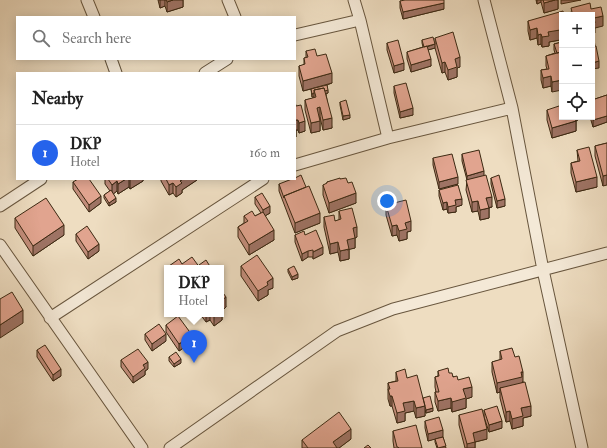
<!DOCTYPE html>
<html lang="en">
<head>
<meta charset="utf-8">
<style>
  body { margin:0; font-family:"IM FELL Double Pica",serif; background:#f6f6f6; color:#222 }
  .controls { position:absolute; right:12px; top:12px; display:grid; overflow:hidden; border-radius:0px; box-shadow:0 2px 10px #0003 }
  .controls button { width:36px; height:36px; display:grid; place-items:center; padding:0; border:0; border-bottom:1px solid #e0e0e0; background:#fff; color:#222; font:20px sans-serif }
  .you { position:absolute; left:387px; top:201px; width:14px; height:14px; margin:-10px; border:3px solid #fff; border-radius:50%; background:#1a73e8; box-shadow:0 0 0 6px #1a73e833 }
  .badge { display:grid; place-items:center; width:26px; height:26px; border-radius:50%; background:#2563eb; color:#fff; font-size:13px; font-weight:700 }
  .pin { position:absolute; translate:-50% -33px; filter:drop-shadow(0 1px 2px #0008) }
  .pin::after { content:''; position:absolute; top:21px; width:14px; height:12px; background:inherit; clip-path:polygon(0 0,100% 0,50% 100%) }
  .popup { position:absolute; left:164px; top:265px; width:60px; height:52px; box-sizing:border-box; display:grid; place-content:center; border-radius:0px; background:#fff; filter:drop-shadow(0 1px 3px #0005); font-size:13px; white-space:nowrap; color:#767676 }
  .popup b { font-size:15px; color:#222 }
  .popup::after { content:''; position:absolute; left:50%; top:100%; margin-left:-8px; border:8px solid transparent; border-top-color:#fff }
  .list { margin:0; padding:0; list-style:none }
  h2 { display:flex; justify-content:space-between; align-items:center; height:52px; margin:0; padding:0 16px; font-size:17px }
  h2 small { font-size:13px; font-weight:400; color:#767676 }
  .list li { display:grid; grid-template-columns:26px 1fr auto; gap:12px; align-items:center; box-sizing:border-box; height:56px; padding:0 16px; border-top:1px solid #e0e0e0 }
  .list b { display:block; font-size:15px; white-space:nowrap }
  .list p { margin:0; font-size:13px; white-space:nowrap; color:#767676 }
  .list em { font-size:13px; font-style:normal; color:#767676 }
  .icon { flex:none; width:22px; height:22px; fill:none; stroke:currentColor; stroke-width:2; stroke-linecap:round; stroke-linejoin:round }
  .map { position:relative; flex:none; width:607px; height:448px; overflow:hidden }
  .search { position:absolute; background:#fff; box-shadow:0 2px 10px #0003; left:16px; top:16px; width:280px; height:44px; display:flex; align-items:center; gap:10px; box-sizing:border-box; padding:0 14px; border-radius:0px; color:#767676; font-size:15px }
  .panel { position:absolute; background:#fff; box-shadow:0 2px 10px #0003; left:16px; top:72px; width:280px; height:108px; border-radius:0px }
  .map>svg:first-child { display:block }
</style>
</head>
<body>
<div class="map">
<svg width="607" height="448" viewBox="0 0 607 448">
  <rect width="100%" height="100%" fill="#eeddc1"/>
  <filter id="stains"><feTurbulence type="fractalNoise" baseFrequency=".005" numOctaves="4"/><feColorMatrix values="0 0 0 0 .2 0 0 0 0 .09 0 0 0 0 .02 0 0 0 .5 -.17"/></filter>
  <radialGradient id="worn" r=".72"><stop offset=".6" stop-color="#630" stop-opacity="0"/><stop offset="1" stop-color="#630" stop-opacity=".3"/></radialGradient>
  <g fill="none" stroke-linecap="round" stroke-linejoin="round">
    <defs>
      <path id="street" d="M87 0 94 17
        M228 0 235 17
        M354 0 360 20 388 138
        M484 0 512 108 543 270 582 448
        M295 35 360 20
        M111 59 116 73
        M205 73 227 59
        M295 165 388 138 512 108
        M0 206 41 179
        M0 245 142 448
        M50 318 263 179
        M170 448 337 331 393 309 607 253"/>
    </defs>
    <use href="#street" stroke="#68563e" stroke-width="13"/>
    <use href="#street" stroke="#f4e9d7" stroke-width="11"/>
  </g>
  <path fill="#c28d7b" stroke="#3c2912" d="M158 0H183V7L167 12 165 6 160 8Z
    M536 0H558V9L544 13 541 2 537 4Z
    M400 1 444 9 403 19 400 8Z
    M528 21 560 36V40L549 42V46L542 47 541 44 538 45 537 38 530 40 528 31Z
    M435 38 460 67 457 68V77L448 80 445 72 442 73 435 48 428 50 431 66 411 72 407 59V52L423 47 422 43V40L435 44Z
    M562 42 552 92 551 86 543 88 541 80V70L547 69 546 66V56L555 53 554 50V44Z
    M387 43 404 70 394 73 387 50Z
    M306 51 317 56 332 83 327 85 328 93 326 94 332 128 323 130 320 117V131L311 133 305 110V100L314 98V97H312L311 89 303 91 299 76V66L304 65V58H306Z
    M394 86 413 115 400 118 394 93Z
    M607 95V122L593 127 590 117H592V100Z
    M340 102 350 118 343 120 340 105Z
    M296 106 305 131 299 133 298 130H296V137H295Z
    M547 110 578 117V120L576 121V131L552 138 547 120Z
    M607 143 603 186 595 156V146Z
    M577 150 597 187 576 192 571 173V163L578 161Z
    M462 154 484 176 492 207 489 208V218L480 220 478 211 472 212 466 190 467 180 462 161Z
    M433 158 458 184 439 189 433 165Z
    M491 178 505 206 497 208 491 184Z
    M105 179H143V181L130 189 129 187 118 194 117 191 113 194 116 202 109 206 104 198V195L110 191 105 184Z
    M161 179H197V180L182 190V193L176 197 173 193 169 195 161 181Z
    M340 179 348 183 356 203 329 213 323 195V185L327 184V182Z
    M73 182 101 203 89 212 73 189Z
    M279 184 320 223 295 233 279 191Z
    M439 190 462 205 456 207V212L448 213 447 209 443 210 439 196Z
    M255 197 270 213 265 216 274 240 249 255 238 237V227L244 223V216H255L261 213 255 204Z
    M386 205 411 231 407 232V239L399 241 397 235 392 236 386 215Z
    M339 211 357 237 355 238V248L349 249V259L340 261 338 252 330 254 324 227V217L335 221 339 220Z
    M15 218 64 235 33 256 15 228Z
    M76 234 99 251 88 259 76 241Z
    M295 235H305L323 254 313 259V257H308L302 261 295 242Z
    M241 266 273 288 268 290V295L258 301 241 276Z
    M288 269 298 278 292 280 288 272Z
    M221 290 226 307 222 311V320L214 326 210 320 206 322 200 314H221Z
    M166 325 192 342 179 351 166 332Z
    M145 334 166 341 152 351 145 340Z
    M37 350 61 376 53 381 37 357Z
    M500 351 515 357 523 382H522V383L531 416 523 418V426L512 429 510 421 506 422 500 398V392L497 393 492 372V362L500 360Z
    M169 357 181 363 174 367 169 361Z
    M121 360 148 369 145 371V375L133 383 121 367Z
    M438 371 449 373 458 380 472 397 466 399V408L452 412 451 408 438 411 435 402V392H436L435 387V377L438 376Z
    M396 372 407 378 433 411 426 413 425 410V416L416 418 414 411 405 413V421L397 423 392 406H390L388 399V383L396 381Z
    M484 410 502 428 489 432 484 417Z
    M459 415 487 439 475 442V448H465L459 425Z
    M425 421 443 437 446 448H437L435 442V439L437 438 428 441 425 428Z
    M393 431 422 448H394L393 441Z
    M351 439 339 448H302V440Z"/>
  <path fill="#9e7364" stroke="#3c2912" d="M160 0H165V6L160 8Z
    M173 0H183V7L167 12V2Z
    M537 0H541V2L537 4Z
    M555 0H558V9L544 13V3Z
    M561 0H581L561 4Z
    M444 3V9L403 19V12Z
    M603 16V26L595 28V33H592V23L594 18Z
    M562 25V35L560 36V40L549 42V46L542 47V37L548 32Z
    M537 28V38L530 40V30Z
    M541 34V44L538 45V35Z
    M435 44V48L424 51V48Z
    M460 57V67L457 68V77L448 80V70L455 59Z
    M431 59V66L411 72V65Z
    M599 61V68L592 69V63Z
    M445 62V72L442 73V63Z
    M404 63V70L394 73V66Z
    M332 73V83L303 91V81Z
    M551 76V86L543 88V78Z
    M562 80V90L552 92V82Z
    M328 90V93L316 96 315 93Z
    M314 93V97H312V94Z
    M320 107V117L317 118V108Z
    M413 108V115L400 118V112Z
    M350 115V118L343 120V116Z
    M607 116V122L593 127V120Z
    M573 117H578V120L573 121Z
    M332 118V128L323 130V120Z
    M295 120H298V130H296V137H295Z
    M305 121V131L299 133V123Z
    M320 121V131L311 133V123Z
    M576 121V131L552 138V128Z
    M484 171V178L467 182V176Z
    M607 175V185L603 186V176Z
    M458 177V184L439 189V182Z
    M597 177V187L576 192V182Z
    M126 179H129V187L118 194V184Z
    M130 179H143V181L130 189Z
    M183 179H197V180L182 190V193L176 197V187L180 181Z
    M117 181V191L112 195V185Z
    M173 183V193L169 195V185Z
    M356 193V203L329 213V203Z
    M101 196V203L89 212V205Z
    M492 197V207L486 208V198Z
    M116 198V202L109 206V203Z
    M462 199V205L456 207V212L448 213V207L455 200Z
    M505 199V206L497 208V201Z
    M478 201V211L472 212V202Z
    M447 202V209L443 210V203Z
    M270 206V213L263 217V210Z
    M489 208V218L480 220V210Z
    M320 213V223L295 233V223Z
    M411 221V231L407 232V239L399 241V231L405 223Z
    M64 225V235L33 256V246Z
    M397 225V235L392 236V226Z
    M357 227V237L355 238V248L347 250V240L353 228Z
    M274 230V240L249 255V245Z
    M338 242V252L330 254V244Z
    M99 244V251L88 259V252Z
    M323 247V254L313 259V252Z
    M349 249V259L340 261V251Z
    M308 251V257L302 261V254Z
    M298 274V278L292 280V277Z
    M273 278V288L268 290V295L258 301V291L267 282Z
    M226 297V307L222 311V320L214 326V316L217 314H221V301Z
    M23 310V323L0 338V325Z
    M206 314H210V320L206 322Z
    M166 334V341L152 351V344Z
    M192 335V342L179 351V344Z
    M181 359V363L174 367V364Z
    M148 362V369L145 371V375L133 383V377L143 365Z
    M61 369V376L53 381V375Z
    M521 372H523V382H522V387L500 388V392L497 393V383Z
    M472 387V397L466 399V408L452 412V402L463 389Z
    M390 396H392V406H390Z
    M451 398V408L438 411V401Z
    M414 401V411L405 413V421L397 423V413L403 403Z
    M425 406V416L416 418V408Z
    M531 406V416L523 418V426L512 429V419L521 408Z
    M433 408V411L426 413V410Z
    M510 411V421L506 422V412Z
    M502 421V428L489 432V425Z
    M351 429V439L339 448H333V442Z
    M487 429V439L475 442V448H467V444L473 433Z
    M443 430V437L428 441V434Z"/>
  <path fill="#e1a48f" stroke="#3c2912" d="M166 0H173L167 2Z
    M405 0H444V3L403 12 400 1Z
    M543 0H555L544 3Z
    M590 3 591 9 601 7 603 16 594 18 595 23H592V15H567V13L572 12 571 8Z
    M563 11 564 15H562V25L560 26V30L548 32 549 36 542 37 541 34 538 35 537 28 530 30 528 21Z
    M453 32 460 57 455 59 457 67 448 70 445 62 442 63 435 38Z
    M592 33H593L595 46 592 47Z
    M433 37 435 44 424 47 422 40Z
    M398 40 404 63 394 66 387 43Z
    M562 42V53L561 52 557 53 554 44Z
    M427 46 431 59 411 65 407 52Z
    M596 46 599 61 592 63V47Z
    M315 49 317 56 326 54 332 73 303 81 299 66 305 64 304 58 308 57 306 51Z
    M561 52 562 54V80L552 82 551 76 543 78 541 70 549 69 546 56Z
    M406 83 413 108 400 112 394 86Z
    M327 85 328 90 325 91 324 88 314 90V93L312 94 311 89Z
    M324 88 332 118 323 120 320 107 317 108 320 121 311 123 305 100 316 97 314 90Z
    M607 95V116L593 120 592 115V100Z
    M346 100 350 115 343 116 340 102Z
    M295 101 296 106 301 105 305 121 299 123 298 120H295Z
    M562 105V117H574L576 121 552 128 547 110Z
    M607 143V175L603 176 595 146Z
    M589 147 597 177 576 182 571 163 580 161 577 150Z
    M479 150 484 171 467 176 462 154Z
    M452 154 458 177 439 182 433 158Z
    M301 175 306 187 284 196V198L279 184 292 179H295V178Z
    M486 175 492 197 486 198 489 208 480 210 478 201 472 202 466 180Z
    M499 175 505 199 497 201 491 178Z
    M340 178V179L346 178 348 183 352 182 356 193 329 203 323 185 327 183V182Z
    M78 179H89L101 196 89 205 73 182Z
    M108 179H126L118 184 117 181 112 185Z
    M166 179H183L180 181 182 183 176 187 173 183 169 185Z
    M458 185 462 199 455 200 456 205 448 207 447 202 443 203 439 190Z
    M309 186 320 213 295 223 284 196Z
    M111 190 116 198 109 203 104 195Z
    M262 193 270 206 263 210 255 197Z
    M46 198 64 225 33 246 15 218Z
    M406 200 411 221 405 223 407 229 399 231 397 225 392 226 386 205Z
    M352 208 357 227 353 228 355 238 347 240 349 249 340 251 338 242 330 244 324 217 334 215 335 221 341 219 339 211Z
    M252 211 255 216 263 212 274 230 249 245 238 227 248 221 244 216Z
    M87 226 99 244 88 252 76 234Z
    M316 230 323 247 313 252V250L308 251 302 254 295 235 304 231 305 235Z
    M257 255 273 278 267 282 268 285 258 291 241 266Z
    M192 257 200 268H170L169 266 179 259 182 264Z
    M206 260 211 268H201L199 265Z
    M294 266 298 274 292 277 288 269Z
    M221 290 226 297 221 301Z
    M12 292 23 310 0 325V299Z
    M178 316 192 335 179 344 166 325Z
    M159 324 166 334 152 344 145 334Z
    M45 345 61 369 53 375 37 350Z
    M512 348 515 357 519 356 523 372H521L522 377 497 383 492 362 502 359 500 351Z
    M138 349 148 362 143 365 145 368 133 377 121 360Z
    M176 352 181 359 174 364 169 357Z
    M448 368 449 373H452L453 377 457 376 458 380 469 377 472 387 463 389 466 398 452 402 451 398 438 401 435 392H439L435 377 439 376 438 371Z
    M405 369 407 378 417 375 425 406 416 408 414 401 403 403 405 411 397 413 392 396H390L388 389H390L388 383 398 381 396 372Z
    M525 382 531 406 521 408 523 416 512 419 510 411 506 412 500 388Z
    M430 396 433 408 426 410 423 398Z
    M497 406 502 421 489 425 484 410Z
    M482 409 487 429 473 433 475 442 467 444 459 415Z
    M339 412 351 429 333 442 337 448H308L302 440Z
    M439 417 443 430 428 434 425 421Z
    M416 425 422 448H399L398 447H397L393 431Z
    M443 437 446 446 438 448 435 439Z
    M368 445 371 448H364Z"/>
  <rect width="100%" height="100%" filter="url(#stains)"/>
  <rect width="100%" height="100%" fill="url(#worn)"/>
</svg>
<div class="controls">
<button>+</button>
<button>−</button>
<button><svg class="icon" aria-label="locate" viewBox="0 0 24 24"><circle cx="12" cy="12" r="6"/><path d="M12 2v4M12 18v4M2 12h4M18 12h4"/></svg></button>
</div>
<div class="you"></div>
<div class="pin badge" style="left:194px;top:363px">1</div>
<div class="popup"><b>DKP</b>Hotel</div>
<div class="search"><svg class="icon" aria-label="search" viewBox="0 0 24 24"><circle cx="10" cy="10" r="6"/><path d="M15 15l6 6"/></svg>Search here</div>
<section class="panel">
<h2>Nearby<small></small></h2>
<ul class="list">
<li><span class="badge">1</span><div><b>DKP</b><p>Hotel</p></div><em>160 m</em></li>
</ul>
</section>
</div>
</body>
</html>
